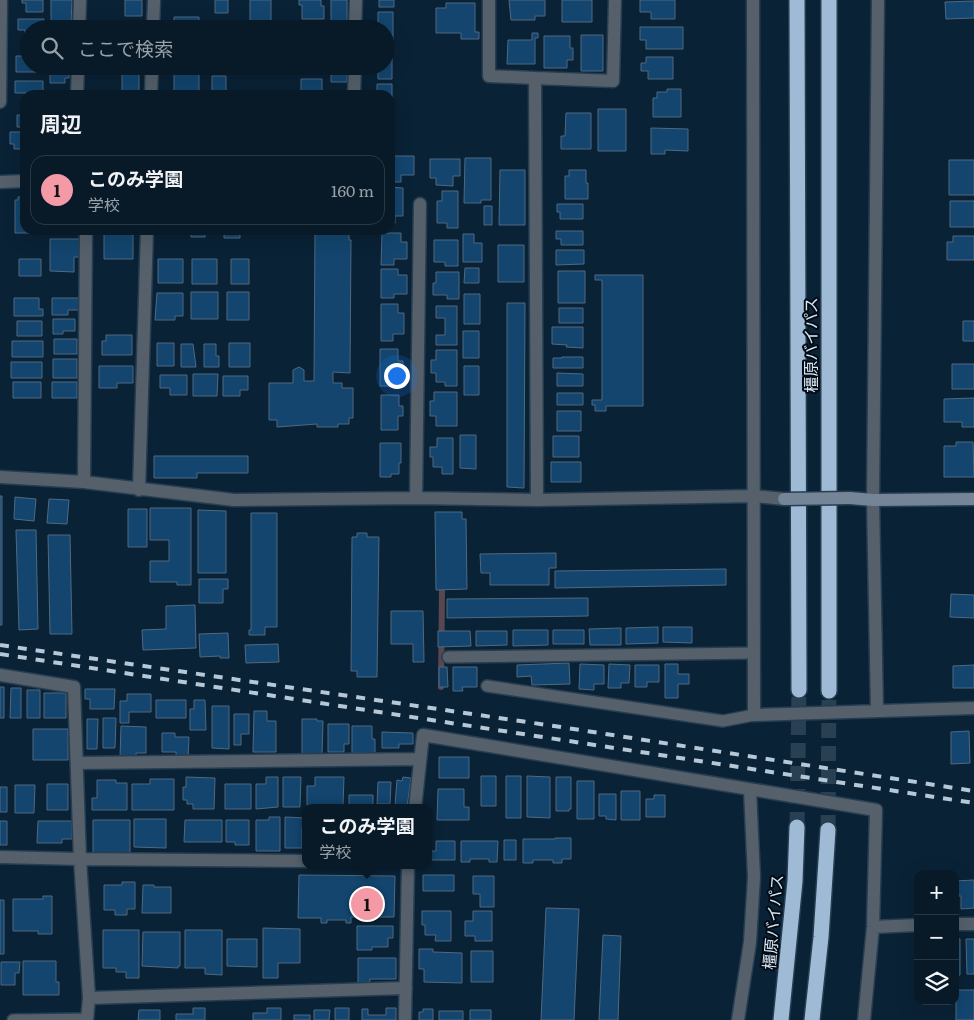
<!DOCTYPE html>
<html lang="ja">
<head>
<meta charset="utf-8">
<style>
  body { margin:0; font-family:Literata,"Noto Sans JP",serif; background:#112330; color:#f1f3f6 }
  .controls { position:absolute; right:15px; bottom:15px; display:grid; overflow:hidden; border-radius:10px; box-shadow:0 5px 20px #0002 }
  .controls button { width:45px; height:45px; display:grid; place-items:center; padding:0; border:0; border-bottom:1px solid #293845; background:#081a28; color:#f1f3f6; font:25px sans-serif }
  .you { position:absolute; left:396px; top:375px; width:18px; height:18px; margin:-12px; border:4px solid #fff; border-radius:50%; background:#1a73e8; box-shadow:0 0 0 8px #1a73e833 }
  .badge { display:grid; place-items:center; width:32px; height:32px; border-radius:50%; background:#f49aa6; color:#111; font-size:16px; font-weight:700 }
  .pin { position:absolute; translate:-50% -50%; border:2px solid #fff; box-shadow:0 1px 5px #0006 }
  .popup { position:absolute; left:302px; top:804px; width:130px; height:65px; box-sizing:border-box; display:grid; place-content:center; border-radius:10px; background:#081a28; filter:drop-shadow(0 1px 4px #0005); font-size:16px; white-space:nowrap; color:#98a1a8 }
  .popup b { font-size:19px; color:#f1f3f6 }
  .popup::after { content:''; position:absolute; left:50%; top:100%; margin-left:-10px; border:10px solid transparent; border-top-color:#081a28 }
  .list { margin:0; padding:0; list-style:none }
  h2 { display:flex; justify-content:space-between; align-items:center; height:65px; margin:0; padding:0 20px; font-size:21px }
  h2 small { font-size:16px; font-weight:400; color:#98a1a8 }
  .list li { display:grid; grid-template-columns:32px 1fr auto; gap:15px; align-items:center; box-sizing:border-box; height:70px; margin:0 10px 10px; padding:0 10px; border:1px solid #293845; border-radius:15px }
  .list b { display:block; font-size:19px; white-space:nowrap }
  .list p { margin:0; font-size:16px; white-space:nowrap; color:#98a1a8 }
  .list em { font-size:16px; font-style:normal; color:#98a1a8 }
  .icon { flex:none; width:28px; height:28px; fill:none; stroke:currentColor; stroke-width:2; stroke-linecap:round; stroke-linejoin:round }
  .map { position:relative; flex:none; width:974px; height:1020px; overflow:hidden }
  .search { position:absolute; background:#081a28; box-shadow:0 5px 20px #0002; left:20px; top:20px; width:375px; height:55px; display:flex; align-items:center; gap:12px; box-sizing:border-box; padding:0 18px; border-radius:28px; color:#98a1a8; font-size:19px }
  .panel { position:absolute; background:#081a28; box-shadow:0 5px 20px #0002; left:20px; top:90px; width:375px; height:145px; border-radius:15px }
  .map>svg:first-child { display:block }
</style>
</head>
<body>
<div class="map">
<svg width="974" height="1020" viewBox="0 0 974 1020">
  <rect width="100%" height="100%" fill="#0a2236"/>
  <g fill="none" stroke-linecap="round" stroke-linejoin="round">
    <path stroke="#5a464e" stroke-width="6" d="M441 687 442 590"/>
  </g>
  <path fill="#13456e" stroke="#4f6981" d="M22 0H43V12H26V3H22Z
    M51 0H72L71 25H59V29H51Z
    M125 0H142V16H125Z
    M215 0H228V13H215Z
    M250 0H271V29H250Z
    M299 0H321V6H324V19H302V5H299Z
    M331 0H347V27H331Z
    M379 0H394V7H379Z
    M509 0H545V16H535V20H511Z
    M562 0H592V22H562Z
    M640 0H675V19H651V12H640Z
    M974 1V18L946 19 945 2Z
    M446 3H475V32H479V39H461V33H436V8H446Z
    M378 12H393V43H386V29H378Z
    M174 17H199V29H174Z
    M18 19H44L43 29H29V42H25V30H18Z
    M124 21H141V29H124Z
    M302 25H323V29H302Z
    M640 27H683V49H646V40H640Z
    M532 33H538V38H535V64H507L508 40H532Z
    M581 35H603V71H581Z
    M544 36H570V48H573V60H567V68H544Z
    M386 48H392V79H378V66H386Z
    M16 56H29V66H43V72H16Z
    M646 57H673V79H648V71H641V63H646Z
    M50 66H69V78H65V83H50Z
    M174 66H199V95H174Z
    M250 66H271V70H250Z
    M298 66H322V73H298Z
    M331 66H347V82H331Z
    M122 73H139V94H122Z
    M212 76H226V95H212Z
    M301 79H322V95H297V92H301Z
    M15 81H43V95H26V93H15Z
    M377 84H392V111H390V95H377Z
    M667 89H681V117H653V98H657V92H667Z
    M598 109H626V151H598Z
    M566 113H591V149H561V136H565Z
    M17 115H25V127H17Z
    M651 128 688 129V151L665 150V154H651Z
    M10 132H25V149H14V144H10Z
    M390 156H414V175H401V182H390Z
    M465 158H491V200H481V203H464Z
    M430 159H460V176H453V186L436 185V178H430Z
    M949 160H974V195H949Z
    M500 170H525V225H499Z
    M569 170H586V183H588V199H565V176H569Z
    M390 187 403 188V216H395V223H390Z
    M442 191H458V228H447V223H437V201H442Z
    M18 197H25V230H45V233H15V200H18Z
    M950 201H974V227H950Z
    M557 204H583V219H560V212H557Z
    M484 206H492V225H484Z
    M53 230H84V233H53Z
    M104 230H133V259H104Z
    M159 230H185V232H159Z
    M191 230H213V233H205V237H191Z
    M224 230H251V233H240V238H224Z
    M315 230H349V240H351L350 373 333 372V383H342V388H353V418H349V424H338V427H317V424L277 427V420H269V383H293V370L299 367 304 370V381H314Z
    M556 231H583V245H561V239H556Z
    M382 233H401V242H407V259H394V265H381Z
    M463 234H474V243H482V262H463Z
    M953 236H974V260H947V242H953Z
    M50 239H82V257H74V272L50 271Z
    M434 240H458V266H445V262H434Z
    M498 245H524V282H498Z
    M556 250H584V264L556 265Z
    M19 259H41V276H19Z
    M158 259H183V283H158Z
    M192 259H217V284H192Z
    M231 259H249V284H231Z
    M465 268H479V283H464Z
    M381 269H398V275H407V294H394V298H381Z
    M558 271H585V303H558Z
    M436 272H459V299H447V295H433V283H436Z
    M595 275H643V406H606V411H595V405H592V400H602V280H595Z
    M191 292H218V319H191Z
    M227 292H249V320H227Z
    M157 293H183V316H175V320H155Z
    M464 294H480V324H464Z
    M14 298H39V309H43V316H14Z
    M52 298H82V310H68V315H52Z
    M507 303H525L524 488 507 487Z
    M381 304H398V313H404V334H393V341H381Z
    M436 306H457V345H436V335H445V318H436Z
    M559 308H583V323H559Z
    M53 319H75V331H63V334H53Z
    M17 321H42V336H17Z
    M963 321H974V341H963Z
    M552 327H583V348L566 347 567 345 552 344Z
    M463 331H479V358H463Z
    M106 335H132V355H102V341H106Z
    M54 339H77V354H54Z
    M12 341H43V357H12Z
    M157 343H174V366H157Z
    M229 343H250V367H229Z
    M181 344H193L196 367H181Z
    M204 344H216V356H219V367H204Z
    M380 349H398V361H403V380H393V386H380Z
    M436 350H457V386H445V382H436V373H431V360H436Z
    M562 357H583V368H553V358H562Z
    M53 359H77V378H53Z
    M11 362H42V378H11Z
    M952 364H974V389H952Z
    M99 366H133V383H117V388H99Z
    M464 366H479V395H464Z
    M557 373 583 374V386H557Z
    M193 374H218L217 396H193Z
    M160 375H187V395H170V388H160Z
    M223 376H248V390H240V396H223Z
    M13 382H41V398H13Z
    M52 382H77V398H52Z
    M434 392H457V426H436V416H430V401H434Z
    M557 393H583V405H557Z
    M381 395H399V406H403V416H398V430H381Z
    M974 398V427H962V422H944V399Z
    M557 411H581V431H557Z
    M460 435H476V469L460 468Z
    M553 436H579V457H553Z
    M437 438H453V474H442V467H433V457H430V447H437Z
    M956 442H973L974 477H944V446H956Z
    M380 443H401V463H399V474H391V477H380Z
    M154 456H248V473H197V478H154Z
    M551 462H581V482H551Z
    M0 496H2V625H0Z
    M15 497 36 499 34 521 14 519Z
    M49 499 69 500 67 524 47 523Z
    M150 508H191V585H177V582H150V561H169V540H150Z
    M128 509H147V547H128Z
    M198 510 226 511V573H198Z
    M435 512H462V519H466L467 589 436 590Z
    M251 513H277V627H265V635H249V630H251Z
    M16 530H36L38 629 19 630Z
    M357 533H367V537H379L377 677H357V671H351L352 537H357Z
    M48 535H70L72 634H50Z
    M556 553V568H549V585H490V573H481L480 554Z
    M726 569V585L555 588V571Z
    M199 579H228V589H223V603H199Z
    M951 594 974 595V618L950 617Z
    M588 598V616L447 618V599Z
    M195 605 196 648 143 650 142 630 166 629V606Z
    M391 611H423L424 662H413V644H391Z
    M658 627V643L626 644V628Z
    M663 627H692V643L663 642Z
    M621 628V645H590L589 629Z
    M513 630H548V645L513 646Z
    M553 630H584V644H553Z
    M438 631H470L471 646 438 647Z
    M476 631H507V645L476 646Z
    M228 633 229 658H220V656L200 657 199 634Z
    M278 644 279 662 246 663 245 645Z
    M569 663 570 684 532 685 531 676 517 677V665Z
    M580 664 604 665V684H594V690L579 689Z
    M609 664 630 665 629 683H621V688H608Z
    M665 664H678V674H689V684H678V698H665Z
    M635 665H659V682H647V687H635Z
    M974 665V688H953V666Z
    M439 667H447L448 687H439Z
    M453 667H477V687H462L463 691H453Z
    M0 687H4V718H0Z
    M11 688H21V718H10Z
    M85 689H115L114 709H90V699H85Z
    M27 690H40V718H27Z
    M44 693H66V718H44Z
    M127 694H151V712H129V723H120V701H127Z
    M156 700H186V718H156Z
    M194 700H205L206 730H190V709H194Z
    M212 706H229V749L212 748Z
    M254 711H267V721H276V752H253Z
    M234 714H249V734H241V745H234Z
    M103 718H116L115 748H103Z
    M87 719H98L97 749H87Z
    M302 719H317V721H323L322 755H302Z
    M328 724H349V744H344V752H328Z
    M121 726 146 727V753H136V758H120Z
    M352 726H372V739H375V753H352Z
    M33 729H68V760H33Z
    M969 731 970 763 951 764V732Z
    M382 732 413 733V744H399V748H382Z
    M162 733H175V737H189L188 759H176V752H162Z
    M439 757H469V778H439Z
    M481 776H496V806H481Z
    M506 776H521V818H506Z
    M527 776 550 777V818L527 817Z
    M186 777 215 778 214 809H193V804H187V800H183V787H186Z
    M266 777H278V807L256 809V784H266Z
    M283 777H301L300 807H283Z
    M315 777H344L343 805H307V786H315Z
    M403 777 411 778 407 807 395 805 397 780 402 781Z
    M556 777H571V809H569V811H556Z
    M150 779H174V810H132V784H150Z
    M97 780H116V783H127V810H92V798H97Z
    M577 781H594V819H577Z
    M378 782H391L390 804H377Z
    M47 784H68V810H47Z
    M225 784H251V809H225Z
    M15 785H35L34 813H15Z
    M0 787H7V812H0Z
    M438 789H464V807H469V820H437Z
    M621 791H640V820H621Z
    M599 794H616V820L606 819V816H599Z
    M349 795H373V808H349Z
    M654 795H665V817H646V799H654Z
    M269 817H280V851H256V820H269Z
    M285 817 306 818V828H302V848H285Z
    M134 819H166V848L134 847Z
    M93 820H130V853H93Z
    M185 820H222V842H184Z
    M226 820H249V845H235V842H226Z
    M0 821H7V845H0Z
    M38 821H72V839H62V843H37Z
    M555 838H571V859H562V863H553V860H533V863H523V839H555Z
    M504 840H516V860H504Z
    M436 841H455V860H431V851H436Z
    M461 841H498L497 862H489V859H470V862H461Z
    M299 875 395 876 394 917H351V923H346V920H327V923H321V918H298Z
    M423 875H454V891H423Z
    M473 876H494V907H480V894H473Z
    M974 880V908L961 909V896H955V881Z
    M122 882H135V909H127V915H115V910H104V885H122Z
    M143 885H154V887H171V913H142Z
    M43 896H52V934H38V931H13V899H43Z
    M0 900H4V954H0Z
    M546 908 579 909 574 1020H541Z
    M422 911H451V941H435L436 935H425V925H422Z
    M473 911H492V941H475V936H465V921H473Z
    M357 926H393V938H388V947H372V950H357Z
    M263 928 300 929V963H278V978H263Z
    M103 930H139V978H126V972H116V968H103Z
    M185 930H222V975L205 974V968H185Z
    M143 932H180V966H178V968L142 966Z
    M603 935 621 936 618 1020H599Z
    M227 939H257V967L227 966Z
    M955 939H960V975L955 976Z
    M966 939H974V974H967Z
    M419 949H433V952L462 953V983L424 982V969H419Z
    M471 951H493V982H471Z
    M358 958H396V979H370L369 985H358Z
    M23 961H56V982H59V995H23Z
    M1 962H20L19 973H15V985H1Z
    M956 990H974V1020H956Z
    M193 1008H205V1020H176V1014H193Z
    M267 1008H281V1020H253V1013H267Z
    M335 1008H349V1020H335Z
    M386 1008H396V1020H362V1009H368V1015H386Z
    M423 1009H433V1020H419V1012H423Z
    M139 1010H160V1020H138Z
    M314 1010H330L329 1020H314Z
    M470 1010H491V1020H470Z
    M439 1011H463V1020H439Z
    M294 1015H310V1020H294Z"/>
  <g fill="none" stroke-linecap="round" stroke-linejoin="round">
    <path stroke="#294053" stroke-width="15" stroke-dasharray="15 8" stroke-linecap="butt" d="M797 827 799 690
      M828 830 829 691"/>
    <defs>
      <path id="lane" d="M448 657 754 653
        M487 686 723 721 754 715
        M13 1020 87 1019"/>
      <path id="street" d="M489 0V76L535 78
        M753 0 754 715 974 708
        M79 29 80 0
        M153 29 154 0
        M355 29 356 0
        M354 94 355 66
        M77 95 78 66
        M151 95 152 66
        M0 102 1 0
        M0 182 25 181
        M0 477 84 482 234 500 416 498 537 500 754 496 784 499
        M84 482 86 230
        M139 490 147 230
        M416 498 420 204
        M537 500 535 78 613 81 615 0
        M0 675 74 687 80 859 89 998 87 1020
        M877 711 873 500 878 0
        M77 763 420 759
        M415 808 423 735 876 810 873 927 864 1020
        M0 857 80 859 306 861
        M955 924H974
        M873 927 918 925
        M89 998 406 988
        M405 1020 408 865
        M738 1020 750 942 754 877 750 790"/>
      <path id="secondary" d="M850 498 873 500 974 499"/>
      <path id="highway" d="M797 0 799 690
        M829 0V691
        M781 1020 795 881 797 827
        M812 1020 821 937 828 830"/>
    </defs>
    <use href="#lane" stroke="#273e51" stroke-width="14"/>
    <use href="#street" stroke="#273e51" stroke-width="15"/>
    <use href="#secondary" stroke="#273e51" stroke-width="15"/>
    <use href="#highway" stroke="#273e51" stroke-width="18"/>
    <use href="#lane" stroke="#55606b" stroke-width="11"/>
    <use href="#street" stroke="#55606b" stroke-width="12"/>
    <use href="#secondary" stroke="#738596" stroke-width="12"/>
    <use href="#highway" stroke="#9ebad5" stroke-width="15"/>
    <path stroke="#b6c7d6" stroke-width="4" stroke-dasharray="9 9" stroke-linecap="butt" d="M0 645 554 726 974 791
      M0 654 974 803"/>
    <defs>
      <path id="secondary-bridge" d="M784 499 850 498"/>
    </defs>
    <use href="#secondary-bridge" stroke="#273e51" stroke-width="15" stroke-linecap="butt"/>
    <use href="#secondary-bridge" stroke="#738596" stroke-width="12"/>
  </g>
  <g text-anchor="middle" stroke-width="4" stroke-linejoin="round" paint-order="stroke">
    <g font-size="16" fill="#d9e8f6" stroke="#030b14">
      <text transform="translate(811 345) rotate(-90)" y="6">橿原バイパス</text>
      <text transform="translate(773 922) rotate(-85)" y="6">橿原バイパス</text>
    </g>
  </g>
</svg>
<div class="controls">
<button>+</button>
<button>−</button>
<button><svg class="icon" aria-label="layers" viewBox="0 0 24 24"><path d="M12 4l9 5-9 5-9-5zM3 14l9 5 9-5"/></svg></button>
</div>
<div class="you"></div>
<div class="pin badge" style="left:367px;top:904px">1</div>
<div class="popup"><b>このみ学園</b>学校</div>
<div class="search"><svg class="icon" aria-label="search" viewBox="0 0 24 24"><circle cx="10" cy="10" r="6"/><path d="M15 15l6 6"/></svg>ここで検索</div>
<section class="panel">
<h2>周辺<small></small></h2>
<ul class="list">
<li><span class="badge">1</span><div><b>このみ学園</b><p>学校</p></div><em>160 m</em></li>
</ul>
</section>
</div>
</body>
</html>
